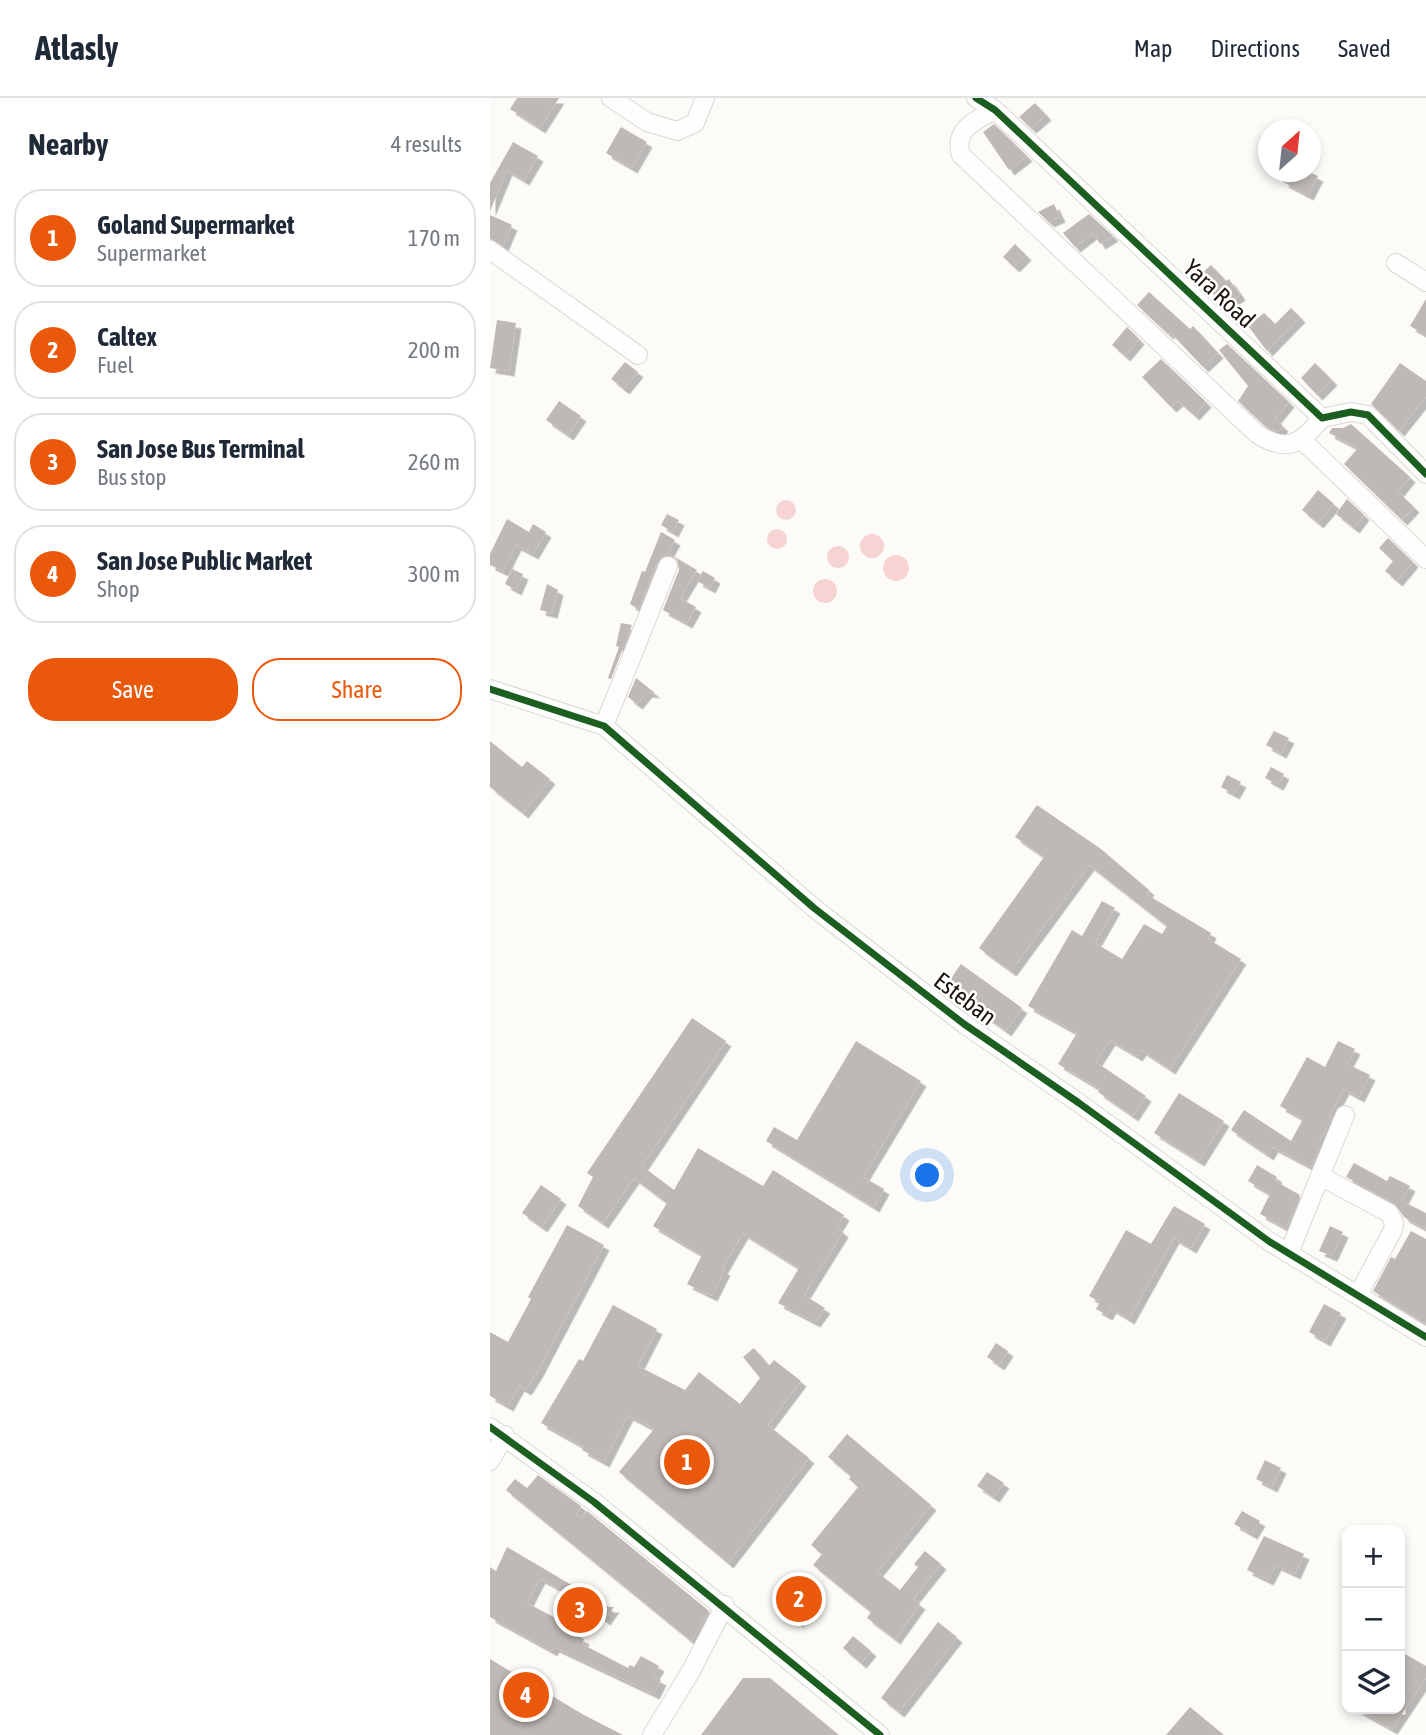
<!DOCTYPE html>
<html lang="en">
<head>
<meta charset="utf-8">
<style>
  body { margin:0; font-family:"Asap Condensed",sans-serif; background:#f2f2f3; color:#1f2937 }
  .controls { position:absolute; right:21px; bottom:21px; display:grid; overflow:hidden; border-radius:14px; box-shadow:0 4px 10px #0003 }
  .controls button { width:63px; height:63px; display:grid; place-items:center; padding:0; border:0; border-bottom:2px solid #e0e1e3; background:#fff; color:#1f2937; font:35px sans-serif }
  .compass { position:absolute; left:768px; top:21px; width:63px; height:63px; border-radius:50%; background:#fff; box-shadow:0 4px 10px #0003; rotate:27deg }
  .you { position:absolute; left:438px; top:1078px; width:24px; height:24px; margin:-18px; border:5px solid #fff; border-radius:50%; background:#1a73e8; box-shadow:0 0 0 10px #1a73e833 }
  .badge { display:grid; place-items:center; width:46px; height:46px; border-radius:50%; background:#ea580c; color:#fff; font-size:23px; font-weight:700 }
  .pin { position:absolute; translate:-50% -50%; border:4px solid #fff; box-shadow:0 2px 7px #0006 }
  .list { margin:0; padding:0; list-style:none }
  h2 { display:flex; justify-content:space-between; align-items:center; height:91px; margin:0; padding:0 28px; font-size:30px }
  h2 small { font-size:23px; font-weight:400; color:#747a83 }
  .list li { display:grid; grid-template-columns:46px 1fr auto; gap:21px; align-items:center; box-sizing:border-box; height:98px; margin:0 14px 14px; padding:0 14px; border:2px solid #e0e1e3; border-radius:28px }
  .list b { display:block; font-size:26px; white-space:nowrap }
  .list p { margin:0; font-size:23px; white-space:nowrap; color:#747a83 }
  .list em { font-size:23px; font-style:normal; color:#747a83 }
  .actions { display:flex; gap:14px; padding:21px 28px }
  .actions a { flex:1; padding:16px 0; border:2px solid #ea580c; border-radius:28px; text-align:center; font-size:24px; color:#ea580c }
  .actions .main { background:#ea580c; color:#fff }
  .icon { flex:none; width:38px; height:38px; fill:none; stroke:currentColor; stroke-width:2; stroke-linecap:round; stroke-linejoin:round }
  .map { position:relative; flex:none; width:936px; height:1637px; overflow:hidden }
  header { display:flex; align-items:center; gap:42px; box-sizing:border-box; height:98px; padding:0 35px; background:#fff; border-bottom:2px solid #e0e1e3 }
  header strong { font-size:33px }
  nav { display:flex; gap:38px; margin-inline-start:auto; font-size:24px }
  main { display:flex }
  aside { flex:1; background:#fff }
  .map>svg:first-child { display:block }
</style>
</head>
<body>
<header>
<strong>Atlasly</strong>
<nav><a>Map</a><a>Directions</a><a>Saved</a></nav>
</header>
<main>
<aside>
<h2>Nearby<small>4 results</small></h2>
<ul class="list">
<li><span class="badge">1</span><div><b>Goland Supermarket</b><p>Supermarket</p></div><em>170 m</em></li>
<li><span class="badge">2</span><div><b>Caltex</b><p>Fuel</p></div><em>200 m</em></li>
<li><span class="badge">3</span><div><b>San Jose Bus Terminal</b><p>Bus stop</p></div><em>260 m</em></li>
<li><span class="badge">4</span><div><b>San Jose Public Market</b><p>Shop</p></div><em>300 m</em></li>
</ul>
<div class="actions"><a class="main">Save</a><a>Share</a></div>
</aside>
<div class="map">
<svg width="936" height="1637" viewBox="0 0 936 1637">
  <defs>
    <filter id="shadow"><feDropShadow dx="5.5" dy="5.5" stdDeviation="0" flood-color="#0004"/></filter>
  </defs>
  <rect width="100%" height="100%" fill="#fdfbf8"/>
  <path fill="#f7d4d4" d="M286 412a10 10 0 1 1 20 0a10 10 0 1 1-20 0Z
    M277 441a10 10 0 1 1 20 0a10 10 0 1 1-20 0Z
    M370 448a12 12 0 1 1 24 0a12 12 0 1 1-24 0Z
    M337 459a11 11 0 1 1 22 0a11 11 0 1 1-22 0Z
    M393 470a13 13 0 1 1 26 0a13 13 0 1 1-26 0Z
    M323 493a12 12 0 1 1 24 0a12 12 0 1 1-24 0Z"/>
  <path fill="#bfb9b5" filter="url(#shadow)" d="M27 0H69L50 30 20 11Z
    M545 5 556 17 541 30 529 19Z
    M504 26 537 58 519 72 493 34Z
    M131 29 157 44 142 70 116 55Z
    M23 44 48 58 34 82 17 72 0 113V85Z
    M799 74H819L828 78 818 97 793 84Z
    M564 106 570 119 559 124 548 114Z
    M599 116 623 138 610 146 603 135 585 149 573 135Z
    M0 117 22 127 13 148 0 141Z
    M525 146 536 157 524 169 513 159Z
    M721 167 736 183 739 181 750 197 733 209 709 178Z
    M659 194 700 231 703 228 728 255 713 269 680 234 678 236 647 207Z
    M936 201V237L920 228Z
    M801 210 810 219 777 253 758 228 774 215 785 226Z
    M7 222 26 225 19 273 0 270Z
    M637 229 649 241 635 258 622 247Z
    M737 246 799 304 785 321 793 328 788 334 774 327 748 303 758 288 729 252Z
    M671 261 716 304 704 317 688 303 681 309 652 279Z
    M135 264 148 274 134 291 121 281Z
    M825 265 842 282 827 297 811 280Z
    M910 265 936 283V299L909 333 881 306Z
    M69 303 91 318 78 337 56 322Z
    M861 326 920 379 908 394 924 409 912 422 854 366 868 350 839 335 842 330H853Z
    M828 392 844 406 828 425 812 412Z
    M857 401 874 417 864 430 846 416Z
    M177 416 189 422 183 434 171 427Z
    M17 421 39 434 43 426 56 434 43 456 26 447 13 473 0 467V456Z
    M171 434 185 442 178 455 207 472 190 500 206 509 197 525 173 512 189 472 187 462 182 457H176L168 463 148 511 140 506 152 473 155 474Z
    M898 440 923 464 907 483 895 473 903 463 889 450Z
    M22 471 33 476 26 492 15 486Z
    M213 473 225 480 220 490 207 483Z
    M57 486 68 492 62 515 50 512Z
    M131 525 142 527 121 581 118 580 129 549 126 548Z
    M146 580 165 595 157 594 147 606 138 599Z
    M784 633 799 640 791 655 776 647Z
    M0 643 32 669 37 663 60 681 33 715 0 689Z
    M781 669 794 676 788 687 775 680Z
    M737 677 751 684 744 696 731 689Z
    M547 707 611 751 659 792 656 796 721 835 718 841 751 861 680 971 651 952 647 958 620 942 606 964 656 998 643 1018 608 994 610 991 568 966 587 935 538 908 582 832 592 838 612 803 625 810 605 845 632 861 654 826 672 836 677 828 599 767 521 873 489 850 554 759 525 739Z
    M471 866 532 910 516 933 455 889Z
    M202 920 236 943 152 1068 184 1092 208 1050 273 1088 283 1072 354 1117 347 1129 353 1134 314 1197 335 1210 325 1224 288 1205 309 1170 253 1135 232 1171 235 1172 222 1198 197 1186 212 1157 163 1128 177 1105 144 1080 113 1125 88 1108 103 1079 97 1075Z
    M366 943 431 983 373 1079 394 1091 384 1109 276 1043 284 1029 307 1042Z
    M848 943 865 951 857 966 880 977 869 999 854 991 839 1018 842 1019 827 1048 829 1049 821 1069 783 1049 778 1057 741 1032 754 1012 801 1043 813 1021 790 1008 817 959 835 969Z
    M689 995 734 1023 709 1063 664 1035Z
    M864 1065 897 1083 900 1078 920 1088 912 1103 936 1115V1131L914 1119 904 1105 856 1079Z
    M767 1067 787 1079 785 1083 810 1097 796 1130 770 1116 780 1096 758 1083Z
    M51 1087 71 1101 52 1129 32 1115Z
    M684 1108 715 1126 701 1150 684 1140 639 1221 621 1210 617 1217 606 1211 610 1204 599 1198 636 1132 661 1146Z
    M77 1127 114 1147 48 1273 36 1292 29 1288 18 1308 0 1298V1234L18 1244 41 1201 38 1199Z
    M840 1128 853 1134 842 1158 829 1153Z
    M921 1133 936 1141V1226L883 1193 901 1159 905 1161Z
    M834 1206 851 1215 835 1243 819 1234Z
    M123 1207 167 1231 148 1268 195 1292 209 1274 250 1306 270 1280 253 1259 264 1250 279 1268 284 1262 311 1283 278 1327 319 1360 238 1465 129 1374 164 1331 138 1317 114 1364 92 1352 94 1349 51 1325 89 1261 93 1263Z
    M506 1245 518 1253 509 1267 497 1259Z
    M357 1336 441 1407 387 1474 410 1492 428 1469 424 1466 435 1453 451 1466 423 1501 430 1506 405 1541 377 1520 381 1514 323 1467 332 1456 321 1447 368 1389 359 1381 361 1378 338 1359Z
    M775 1362 791 1370 782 1389 766 1381Z
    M497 1374 514 1385 504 1399 487 1388Z
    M48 1377 91 1408 86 1417 91 1421 97 1413 219 1513 201 1543 16 1392 25 1381 37 1390Z
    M752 1413 770 1423 762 1436 744 1426Z
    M774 1438 814 1456 805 1476 786 1467 778 1482 757 1472Z
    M17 1449 119 1509H124L115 1522 84 1499 50 1480 37 1505 77 1526 74 1531 94 1541 92 1546 138 1570 140 1567 144 1569 151 1558 169 1568 163 1578 171 1582 164 1596 64 1549 62 1553 0 1519V1469L6 1473Z
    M310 1493 323 1504 308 1524 294 1513Z
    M448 1524 467 1539 409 1614 391 1600Z
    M363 1538 381 1553 371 1565 353 1550Z
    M910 1553 936 1568V1580L902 1631 866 1611H910Z
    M0 1561 94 1617 133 1637H0Z
    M253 1580H280L349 1637H211Z
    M700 1609 734 1637H676Z"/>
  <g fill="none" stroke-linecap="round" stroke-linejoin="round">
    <defs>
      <path id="street" d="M121 0 157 24 187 33 205 25 215 0
        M486 0 505 12 832 320 861 314 878 317 936 376
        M505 12C486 22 463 31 471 57L767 336C798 356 811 345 832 320
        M0 152 148 257
        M906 165 936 184
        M813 343 936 461
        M0 591 114 628 324 810 474 926 589 1005 780 1144 936 1239
        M114 628 178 468
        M830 1078 855 1017
        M799 1155 830 1078 899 1115 904 1125 903 1132 868 1197
        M0 1329 104 1404 390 1637
        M0 1363 15 1337
        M162 1637 201 1573 235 1507"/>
    </defs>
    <use href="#street" stroke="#dcd8d2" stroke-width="20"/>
    <use href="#street" stroke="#fffefe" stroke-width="18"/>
    <defs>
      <path id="cycleway" d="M486 0 505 12 832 320 861 314 878 317 936 376
        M0 591 114 628 324 810 474 926 589 1005 780 1144 936 1239
        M0 1329 104 1404 390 1637"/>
    </defs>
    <use href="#cycleway" stroke="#fff" stroke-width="11"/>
    <use href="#cycleway" stroke="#1b5e20" stroke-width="7"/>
  </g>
  <g text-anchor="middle" stroke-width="5" stroke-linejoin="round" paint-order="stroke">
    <g font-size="24" fill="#1d160e" stroke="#fff">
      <text transform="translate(729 196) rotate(43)" y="8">Yara Road</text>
      <text transform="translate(475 901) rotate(37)" y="8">Esteban</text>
    </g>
  </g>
</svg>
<div class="controls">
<button>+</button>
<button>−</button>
<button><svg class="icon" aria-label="layers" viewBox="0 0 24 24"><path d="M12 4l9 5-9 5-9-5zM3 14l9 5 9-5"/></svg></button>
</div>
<svg class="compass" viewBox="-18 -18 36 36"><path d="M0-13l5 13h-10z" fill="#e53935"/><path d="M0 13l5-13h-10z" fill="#747a83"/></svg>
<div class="you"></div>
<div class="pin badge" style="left:197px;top:1364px">1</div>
<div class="pin badge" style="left:309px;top:1501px">2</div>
<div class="pin badge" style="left:90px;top:1512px">3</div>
<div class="pin badge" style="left:36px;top:1597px">4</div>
</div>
</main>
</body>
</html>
